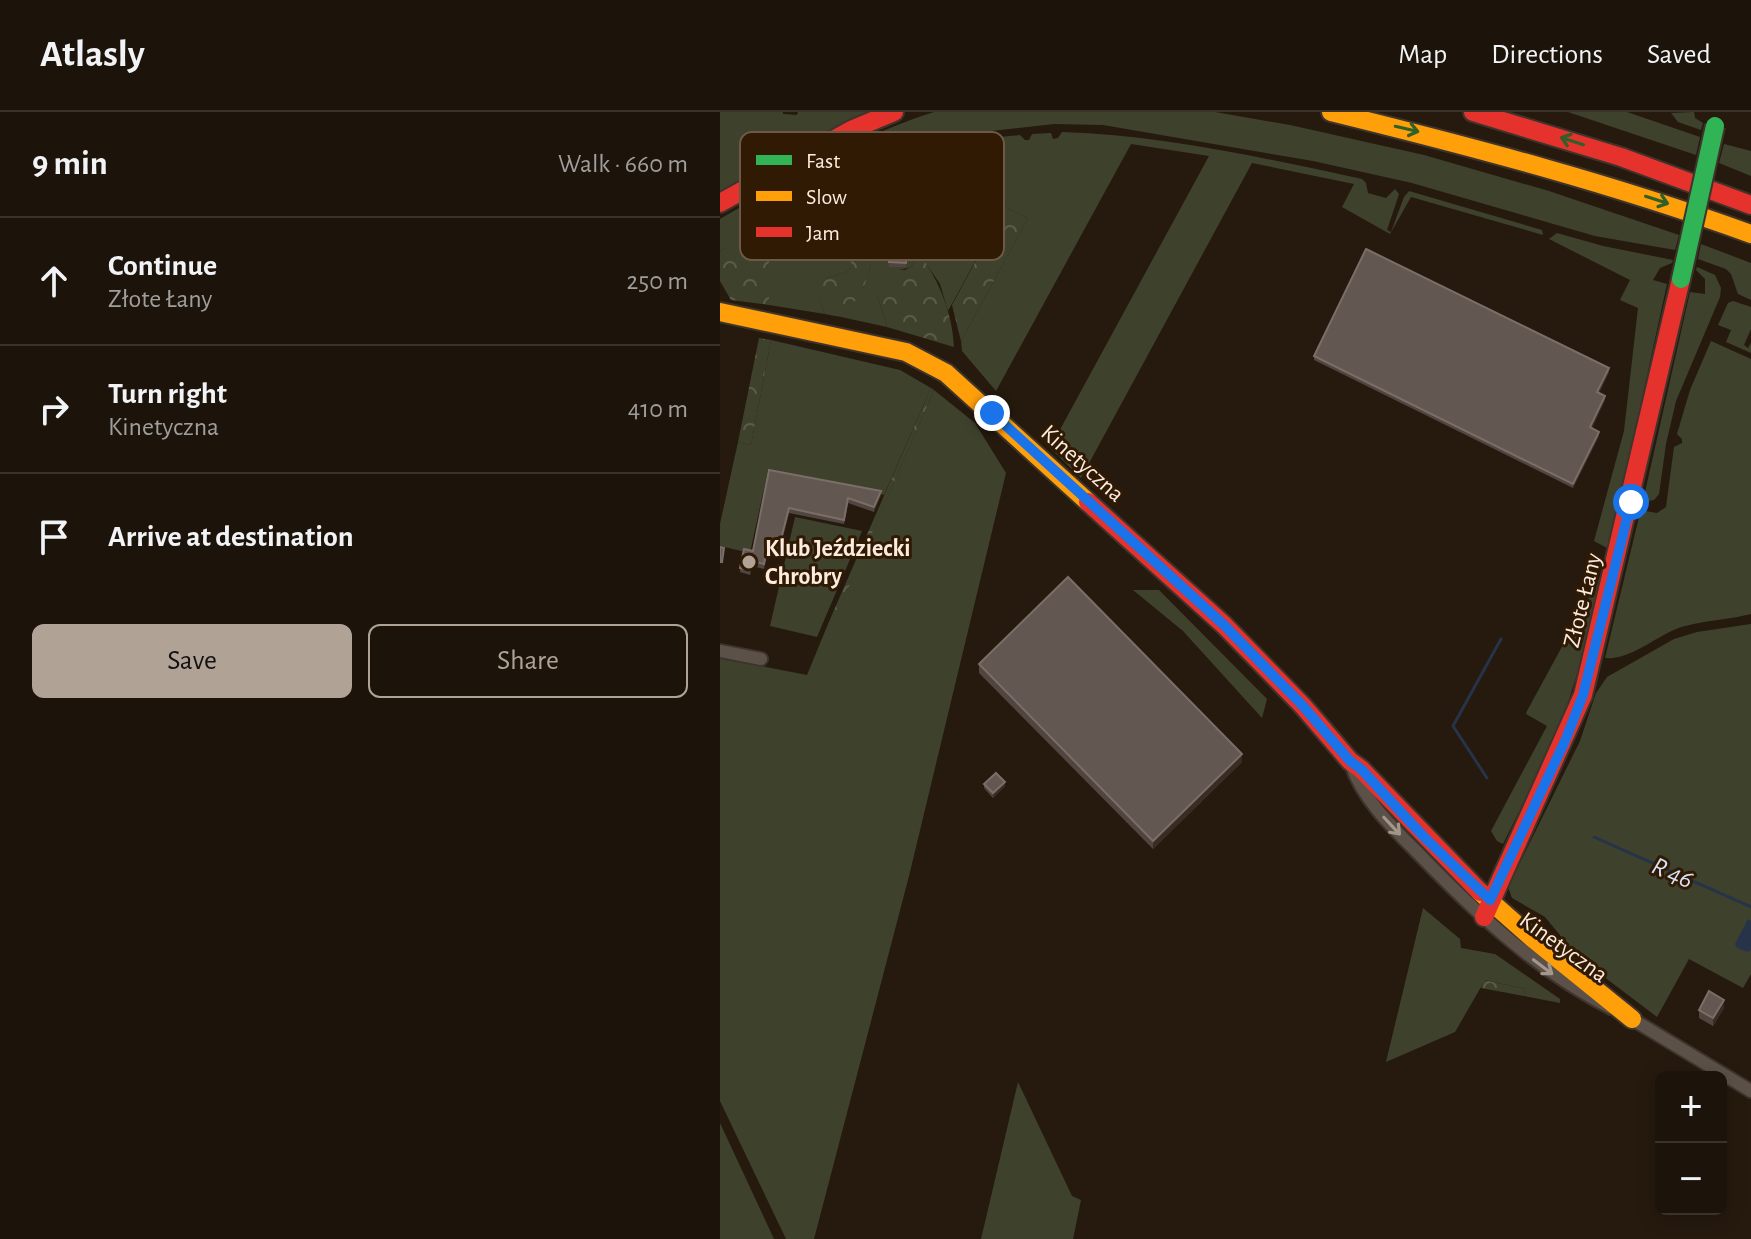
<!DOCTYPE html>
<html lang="en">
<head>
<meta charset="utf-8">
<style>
  body { margin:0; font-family:"Alegreya Sans",sans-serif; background:#292118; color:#f1f3f6 }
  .controls { position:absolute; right:24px; bottom:24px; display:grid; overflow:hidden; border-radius:12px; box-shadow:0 4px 20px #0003 }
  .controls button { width:72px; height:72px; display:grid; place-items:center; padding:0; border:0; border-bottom:2px solid #3a332b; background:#1c140a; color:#f1f3f6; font:40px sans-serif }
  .stop { position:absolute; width:24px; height:24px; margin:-18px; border:6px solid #1a73e8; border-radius:50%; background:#fff }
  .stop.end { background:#1a73e8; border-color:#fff; box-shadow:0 2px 8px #0008 }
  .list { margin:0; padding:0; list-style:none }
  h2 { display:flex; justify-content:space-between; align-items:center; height:104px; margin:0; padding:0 32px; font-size:34px }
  h2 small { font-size:26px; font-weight:400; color:#a09e9c }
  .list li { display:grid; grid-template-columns:52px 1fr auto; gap:24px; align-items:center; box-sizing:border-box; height:128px; padding:0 32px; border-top:2px solid #3a332b }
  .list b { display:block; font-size:30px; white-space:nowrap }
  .list p { margin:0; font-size:26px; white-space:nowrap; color:#a09e9c }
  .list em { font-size:26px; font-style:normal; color:#a09e9c }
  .actions { display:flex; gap:16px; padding:24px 32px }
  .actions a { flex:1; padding:18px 0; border:2px solid #b1a296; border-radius:12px; text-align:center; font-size:28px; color:#b1a296 }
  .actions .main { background:#b1a296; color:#111 }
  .icon { flex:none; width:44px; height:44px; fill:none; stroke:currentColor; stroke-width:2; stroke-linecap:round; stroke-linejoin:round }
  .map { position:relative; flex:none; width:1031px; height:1127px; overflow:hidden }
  header { display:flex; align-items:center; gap:48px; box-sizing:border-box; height:112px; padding:0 40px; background:#1c140a; border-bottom:2px solid #3a332b }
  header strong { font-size:38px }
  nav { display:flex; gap:44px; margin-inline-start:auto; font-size:28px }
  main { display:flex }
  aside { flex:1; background:#1c140a }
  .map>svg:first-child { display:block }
</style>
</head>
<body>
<header>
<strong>Atlasly</strong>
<nav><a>Map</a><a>Directions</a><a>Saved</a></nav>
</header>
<main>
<aside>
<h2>9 min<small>Walk · 660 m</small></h2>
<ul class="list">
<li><svg class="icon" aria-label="ahead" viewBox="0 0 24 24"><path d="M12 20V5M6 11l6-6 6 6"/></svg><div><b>Continue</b><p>Złote Łany</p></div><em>250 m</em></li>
<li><svg class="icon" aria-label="right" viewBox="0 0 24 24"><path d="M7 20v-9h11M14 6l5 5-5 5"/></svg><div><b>Turn right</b><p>Kinetyczna</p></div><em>410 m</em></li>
<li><svg class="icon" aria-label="arrive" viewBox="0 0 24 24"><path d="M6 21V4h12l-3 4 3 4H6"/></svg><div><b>Arrive at destination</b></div></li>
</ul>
<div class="actions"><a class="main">Save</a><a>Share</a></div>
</aside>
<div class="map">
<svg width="1031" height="1127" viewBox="0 0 1031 1127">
  <defs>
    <pattern id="forest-crowns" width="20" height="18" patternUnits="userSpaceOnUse" patternTransform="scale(2)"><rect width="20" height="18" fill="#3e422d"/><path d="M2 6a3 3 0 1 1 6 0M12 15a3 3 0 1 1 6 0" fill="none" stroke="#5b5d4b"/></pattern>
  </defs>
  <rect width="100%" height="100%" fill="#261a0e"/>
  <path fill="#3e422d" d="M0 0H63V2L77 3 78 0H154L0 82Z
    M214 0H495L570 13 704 43 829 79 959 123 955 138 875 124 692 71 593 49 383 13 334 12 271 19 196 37 146 53 154 72 173 65 172 57 176 50 213 41 219 44 225 38 266 28 272 32 277 31 280 25 300 23 305 28H309L312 22 331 21 333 27 338 26 342 20C442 23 544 46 642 67L646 71 648 81 666 86 675 77 679 82 667 118 671 120 684 85 689 79 822 118 823 123 691 85 670 122 622 95 634 72 532 51 361 366 330 336 489 44 411 32 276 279 242 239 241 229 308 106 285 95 228 199 220 172 173 103 176 127 194 147 192 154C182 160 169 157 157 160V182L167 215 121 205C139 186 152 166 152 138 152 127 149 117 150 106L128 135 132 150 129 159 105 167 99 186 105 202 49 193V112L0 139V107C69 67 137 24 214 0Z
    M848 0H907L980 25 976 43Z
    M974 0 975 6 983 11 981 18 958 10 951 1Z
    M1004 32 1031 39V64L999 51Z
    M837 121 883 134 953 148 952 151 940 156 933 168 947 172 889 437 874 429 904 319 918 196 900 188 910 168 829 127Z
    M981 132 1031 151V188L1018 182 1011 162 1006 157 978 147Z
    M977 155 995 163 1001 176 1000 185 956 289 946 332 939 382 934 388 928 389 925 380 970 180 985 182V167L976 158Z
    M1013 189 1031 195V217L1024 233 1028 236 1031 231V241L1006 230 1011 218 998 213 1008 191Z
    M51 228 180 258 211 276 164 383 48 358 30 441 0 434V412L18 330 31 333Z
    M991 229 1031 247V502C1008 508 976 509 956 517 934 526 910 548 885 546L919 405 924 403 925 399 937 401 946 395 954 335 962 331V327L957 322 970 278Z
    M214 278 255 311 286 361 189 764 94 1127H66L0 989V546L87 563 108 512 112 513Z
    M75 405 142 419 97 525 50 514Z
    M881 463 857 562 840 616 783 732 777 729 771 719 827 614 806 602 807 599Z
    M413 478H439L547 587 542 606 463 519Z
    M1031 512V862L1023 876 969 847 937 905 858 845 825 805 792 786 788 775 860 629 876 581 887 565 954 527 977 520Z
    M703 796 740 827 741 836 775 842 840 887V891L804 884 805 877 765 868 735 920 666 950Z
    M298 970 352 1084 361 1088 353 1127H261Z
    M0 1011 54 1127H0Z"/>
  <path fill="url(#forest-crowns)" d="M285 95 308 106 241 229 232 193Z
    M137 100 147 101 150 106C149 117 152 127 152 138 152 165 140 187 121 205L105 202 99 186V172L105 167 129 159C137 139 120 124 137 100Z
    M172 102C203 145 231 180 234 235L167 215 157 182V160L159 157 185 158 192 154 194 147 176 127 169 107Z
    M49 111V193L11 188 0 169V139Z
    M39 226 51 228 31 333 18 330Z
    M211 276 214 278 112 514 108 512Z
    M764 868 805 877 804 884 761 876Z"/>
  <path fill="#263349" d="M1028 807 1031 809V838L1028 840 1017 836 1015 832Z"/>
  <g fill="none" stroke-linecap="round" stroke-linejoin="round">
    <path stroke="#263349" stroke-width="3" d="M767 666 733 614 781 527
      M874 725 1031 795"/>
    <defs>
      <path id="street" d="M0 539 41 547
        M631 652C642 686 671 714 696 739 754 799 816 858 891 896
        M907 904 1031 979"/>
      <path id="slow" d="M611 0C753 35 893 72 1031 122
        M0 200 186 240 226 261 368 390
        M760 780 812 826 912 907"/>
      <path id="jam" d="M753 0 901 45 1031 93
        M0 91 131 18 174 0
        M368 390 504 513 583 594 630 649 641 657 760 780
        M764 805 863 583 961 167"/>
    </defs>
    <use href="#street" stroke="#3e342c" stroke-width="16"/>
    <use href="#slow" stroke="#3e342c" stroke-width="22"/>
    <use href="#jam" stroke="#3e342c" stroke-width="22"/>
    <use href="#street" stroke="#5b5148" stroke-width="12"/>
    <use href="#slow" stroke="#ff9f0a" stroke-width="18"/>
    <use href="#jam" stroke="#e5322d" stroke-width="18"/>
    <defs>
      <path id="fast-bridge" d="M961 167 995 14"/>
    </defs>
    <use href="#fast-bridge" stroke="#3e342c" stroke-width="22" stroke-linecap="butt"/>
    <use href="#fast-bridge" stroke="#30b455" stroke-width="18"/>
  </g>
  <path fill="#514541" d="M169 142H186V155H169Z
    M594 244 889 260 879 281 885 288 872 316 879 324 853 376 594 248Z
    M49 358 161 383 154 400 128 391 124 412 69 401 58 444 47 441 44 457 32 454 30 463 20 460V456L33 439Z
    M259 552 522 650 433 737 259 561Z
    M264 672 285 674 273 686 264 676Z
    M1004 896 993 914 979 906V898Z"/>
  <path fill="#382c25" d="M889 256V260L877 284V280Z
    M885 284V288L870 320V315Z
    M879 320V324L853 376V372Z
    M161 379V383L154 400V395Z
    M69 396V401L58 444V439Z
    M522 642V650L433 737V729Z
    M285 670V674L273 686V681Z
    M1004 888V896L993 914V906Z"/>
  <path fill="#635752" stroke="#7b6e68" stroke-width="2" d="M646 137 889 256 877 280 885 284 870 315 879 320 853 372 594 244Z
    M169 142H186V151L169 150Z
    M49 358 161 379 154 395 128 386 124 408 69 396 58 439 47 437 44 452 32 449 30 458 20 456 24 437 33 439Z
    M0 435 4 436 2 450H0Z
    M348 465 522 642 433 729 259 552Z
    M276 661 285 670 273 681 264 672Z
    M989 879 1004 888 993 906 979 898Z"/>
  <defs><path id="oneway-shaft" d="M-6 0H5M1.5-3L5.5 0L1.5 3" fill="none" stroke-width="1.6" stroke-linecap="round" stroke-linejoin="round" transform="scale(2)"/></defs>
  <g stroke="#305f28">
    <use href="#oneway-shaft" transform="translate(687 17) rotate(13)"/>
    <use href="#oneway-shaft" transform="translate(852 29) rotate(-162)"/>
    <use href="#oneway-shaft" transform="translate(937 88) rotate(18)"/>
  </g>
  <g stroke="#a3978c">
    <use href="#oneway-shaft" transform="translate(672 714) rotate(47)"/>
    <use href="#oneway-shaft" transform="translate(823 855) rotate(37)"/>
  </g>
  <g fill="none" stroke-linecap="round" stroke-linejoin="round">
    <path stroke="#1a73e8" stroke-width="10" d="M272 301 504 513 583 594 630 649 641 657 705 726 770 788 845 629 863 583 911 390"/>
  </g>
  <circle fill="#b1a296" stroke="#301a04" stroke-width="3" cx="29" cy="450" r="8"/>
  <g text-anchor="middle" stroke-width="6" stroke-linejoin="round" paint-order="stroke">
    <g font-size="24" fill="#fcecdf" stroke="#301a04">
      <text transform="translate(363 351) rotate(42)" y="8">Kinetyczna</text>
      <text transform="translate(862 488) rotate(-76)" y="8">Złote Łany</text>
      <text transform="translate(844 835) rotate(36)" y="8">Kinetyczna</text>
    </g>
    <g font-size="24" font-weight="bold" fill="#fcecdf" stroke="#301a04" text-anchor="start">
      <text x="45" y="444">Klub Jeździecki<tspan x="45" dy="28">Chrobry</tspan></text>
    </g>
    <g font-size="26" font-style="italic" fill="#d7e3f9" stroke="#301a04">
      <text transform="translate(953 760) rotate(24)" y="9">R 46</text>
    </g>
  </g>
  <rect x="20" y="20" width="264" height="128" rx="12" fill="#301a04" stroke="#6d5946" stroke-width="2"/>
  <rect x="36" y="43" width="36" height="10" fill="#30b455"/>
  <rect x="36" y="79" width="36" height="10" fill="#ff9f0a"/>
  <rect x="36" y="115" width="36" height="10" fill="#e5322d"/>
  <g font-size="22" fill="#fcecdf">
    <text x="86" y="56">Fast</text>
    <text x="86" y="92">Slow</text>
    <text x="86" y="128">Jam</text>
  </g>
</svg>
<div class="controls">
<button>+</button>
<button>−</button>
</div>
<div class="stop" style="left:911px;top:390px"></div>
<div class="stop end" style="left:272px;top:301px"></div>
</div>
</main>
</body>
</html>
